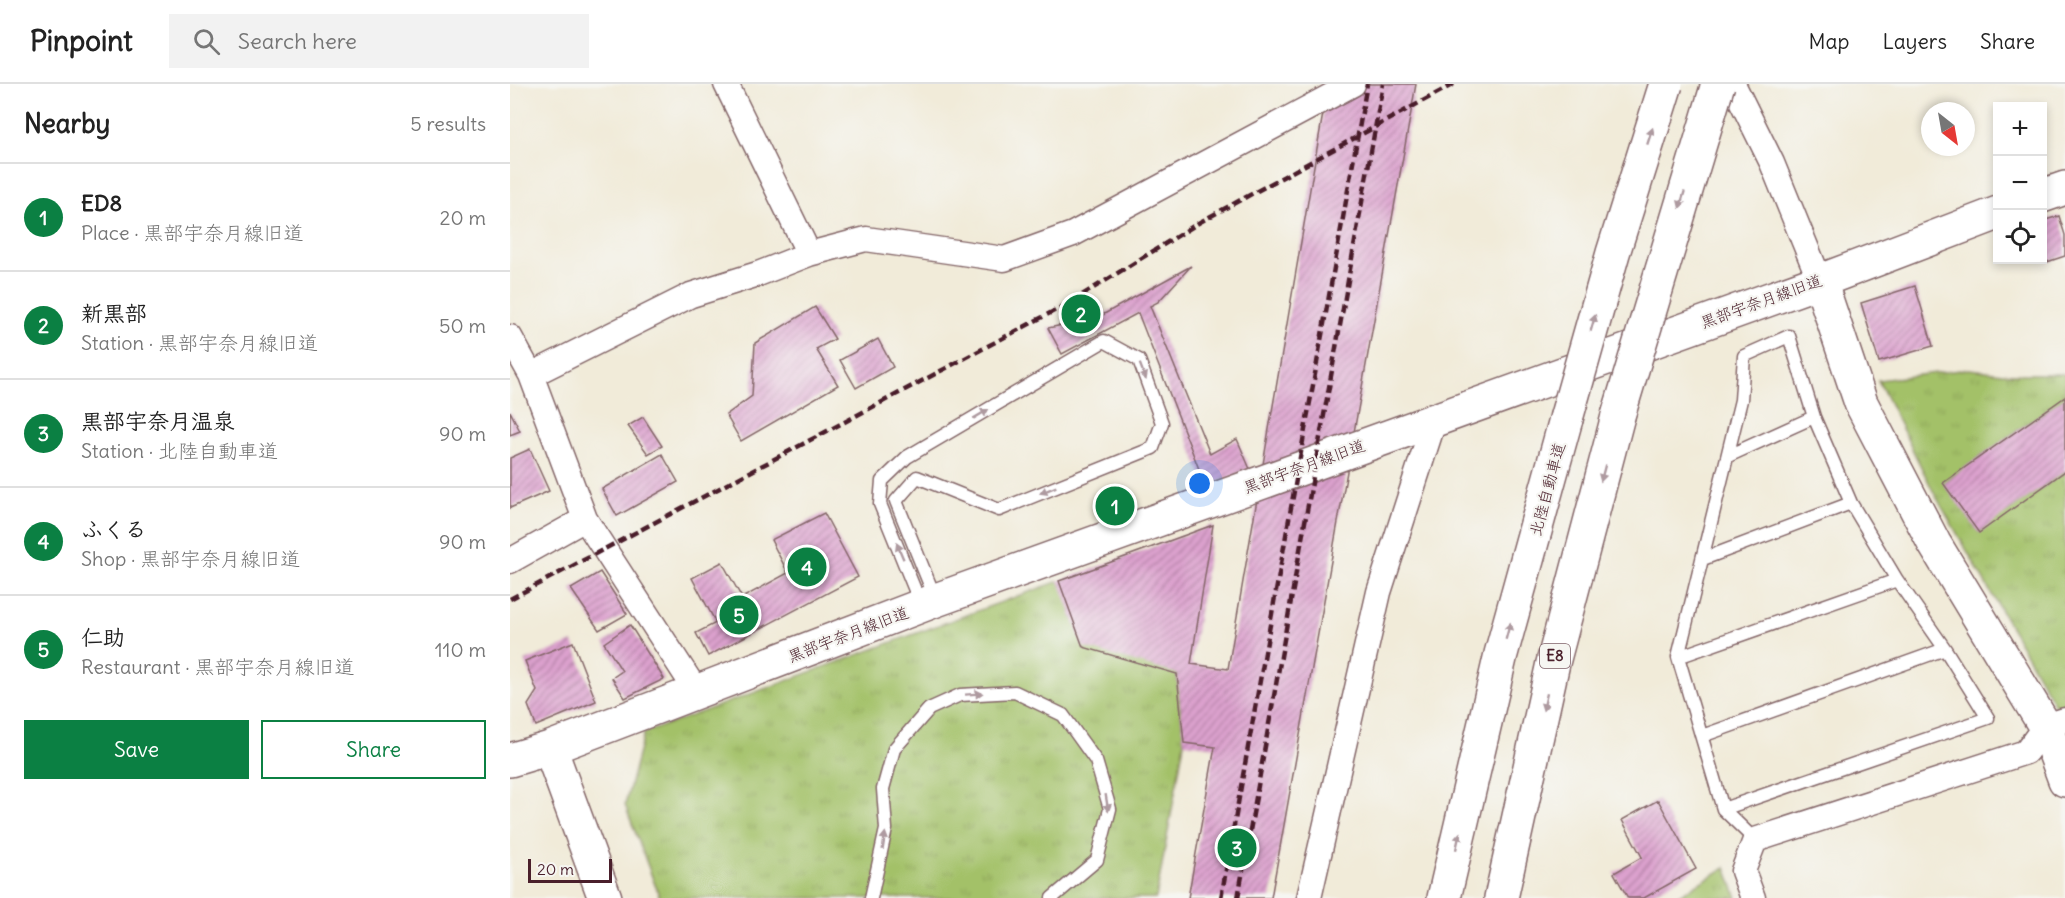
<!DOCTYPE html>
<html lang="en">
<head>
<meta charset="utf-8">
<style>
  body { margin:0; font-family:Delius,"Klee One",sans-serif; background:#f2f2f2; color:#222 }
  .controls { position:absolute; right:18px; top:18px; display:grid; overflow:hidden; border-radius:0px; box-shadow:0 3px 9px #0003 }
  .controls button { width:54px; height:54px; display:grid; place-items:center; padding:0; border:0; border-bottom:2px solid #e0e0e0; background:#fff; color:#222; font:30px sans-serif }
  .compass { position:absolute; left:1411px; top:18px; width:54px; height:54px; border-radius:50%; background:#fff; box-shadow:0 3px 9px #0003; rotate:149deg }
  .scale { position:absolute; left:18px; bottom:15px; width:84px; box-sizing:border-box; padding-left:6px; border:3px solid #4a1f2b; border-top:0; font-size:16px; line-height:21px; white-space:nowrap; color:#4a1f2b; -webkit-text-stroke:4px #f6f6f2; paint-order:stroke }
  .you { position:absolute; left:690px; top:400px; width:21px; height:21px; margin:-15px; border:4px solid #fff; border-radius:50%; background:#1a73e8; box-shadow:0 0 0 9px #1a73e833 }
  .badge { display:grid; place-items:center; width:39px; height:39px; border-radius:50%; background:#0b8043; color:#fff; font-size:20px; font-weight:700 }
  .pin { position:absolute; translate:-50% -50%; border:3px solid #fff; box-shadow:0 2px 6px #0006 }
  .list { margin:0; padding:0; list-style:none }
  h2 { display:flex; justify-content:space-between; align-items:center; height:78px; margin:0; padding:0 24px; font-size:26px }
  h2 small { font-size:20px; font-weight:400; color:#767676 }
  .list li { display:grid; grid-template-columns:39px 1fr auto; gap:18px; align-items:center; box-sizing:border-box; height:108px; padding:0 24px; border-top:2px solid #e0e0e0 }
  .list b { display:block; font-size:22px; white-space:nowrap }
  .list p { margin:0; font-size:20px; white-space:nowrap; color:#767676 }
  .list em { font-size:20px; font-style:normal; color:#767676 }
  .actions { display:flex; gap:12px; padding:18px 24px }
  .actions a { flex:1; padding:14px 0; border:2px solid #0b8043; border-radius:0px; text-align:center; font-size:21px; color:#0b8043 }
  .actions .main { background:#0b8043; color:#fff }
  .icon { flex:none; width:33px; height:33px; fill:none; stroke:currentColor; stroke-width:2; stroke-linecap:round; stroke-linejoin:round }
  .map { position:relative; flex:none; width:1555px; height:814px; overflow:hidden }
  header { display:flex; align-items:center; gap:36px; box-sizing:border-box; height:84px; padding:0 30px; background:#fff; border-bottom:2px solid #e0e0e0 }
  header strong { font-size:28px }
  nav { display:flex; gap:33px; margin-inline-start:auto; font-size:21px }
  .search { width:420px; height:54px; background:#f2f2f2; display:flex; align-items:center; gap:15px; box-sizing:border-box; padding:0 21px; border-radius:0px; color:#767676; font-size:22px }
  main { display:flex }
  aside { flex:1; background:#fff }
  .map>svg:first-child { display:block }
</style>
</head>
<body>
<header>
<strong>Pinpoint</strong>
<div class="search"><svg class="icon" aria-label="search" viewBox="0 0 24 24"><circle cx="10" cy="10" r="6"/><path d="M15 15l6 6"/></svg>Search here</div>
<nav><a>Map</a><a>Layers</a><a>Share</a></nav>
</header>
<main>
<aside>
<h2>Nearby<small>5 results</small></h2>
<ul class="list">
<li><span class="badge">1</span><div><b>ED8</b><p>Place · 黒部宇奈月線旧道</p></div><em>20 m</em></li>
<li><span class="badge">2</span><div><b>新黒部</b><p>Station · 黒部宇奈月線旧道</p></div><em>50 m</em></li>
<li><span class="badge">3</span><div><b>黒部宇奈月温泉</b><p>Station · 北陸自動車道</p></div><em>90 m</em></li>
<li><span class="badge">4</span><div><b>ふくる</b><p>Shop · 黒部宇奈月線旧道</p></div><em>90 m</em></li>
<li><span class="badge">5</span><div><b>仁助</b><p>Restaurant · 黒部宇奈月線旧道</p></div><em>110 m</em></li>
</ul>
<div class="actions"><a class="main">Save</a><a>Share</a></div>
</aside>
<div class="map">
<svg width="1555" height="814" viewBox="0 0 1555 814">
  <defs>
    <pattern id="grass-tufts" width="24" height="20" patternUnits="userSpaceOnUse" patternTransform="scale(1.5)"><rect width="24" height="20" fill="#a3c168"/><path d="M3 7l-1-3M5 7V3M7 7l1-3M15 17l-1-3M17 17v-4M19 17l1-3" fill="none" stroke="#8ea55a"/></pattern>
    <pattern id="building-hatch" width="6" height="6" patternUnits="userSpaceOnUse" patternTransform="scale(1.5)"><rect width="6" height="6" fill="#dca1ce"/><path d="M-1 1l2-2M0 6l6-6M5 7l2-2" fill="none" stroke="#b483a7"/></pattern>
  </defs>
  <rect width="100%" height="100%" fill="#f6f6f2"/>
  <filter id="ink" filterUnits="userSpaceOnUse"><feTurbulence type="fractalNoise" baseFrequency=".0167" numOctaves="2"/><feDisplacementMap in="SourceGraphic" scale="12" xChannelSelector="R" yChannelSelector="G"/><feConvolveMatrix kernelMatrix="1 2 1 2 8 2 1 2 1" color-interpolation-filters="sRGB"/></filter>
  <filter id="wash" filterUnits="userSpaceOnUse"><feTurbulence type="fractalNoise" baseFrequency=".008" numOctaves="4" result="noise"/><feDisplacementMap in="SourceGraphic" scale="24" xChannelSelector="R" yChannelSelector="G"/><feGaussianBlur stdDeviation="1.35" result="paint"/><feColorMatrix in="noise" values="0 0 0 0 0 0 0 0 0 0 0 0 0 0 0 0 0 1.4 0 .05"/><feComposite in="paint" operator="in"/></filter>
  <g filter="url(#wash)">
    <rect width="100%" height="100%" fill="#f1ebd9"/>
    <path fill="url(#grass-tufts)" stroke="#76704a" stroke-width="1.5" d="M1459 285 1501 290H1555V313L1434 399 1469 448 1555 387V620L1546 623 1424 409 1368 296Z
      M549 497 667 590 674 659 646 814H150L115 721 134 649Z
      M1216 783 1227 814H1164Z"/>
    <g id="blocks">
      <path fill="url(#building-hatch)" d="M818 0H906L761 814H678L705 663 674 659 667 590 573 563 549 497 703 441 681 580 718 585Z
        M1549 132 1555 151V172L1537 178 1532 165V137Z
        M681 182 648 218 640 222 700 370 727 355 740 385 696 403 628 229 552 270 538 244 587 234Z
        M1405 202 1423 262 1369 278 1351 219Z
        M305 223 325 255 306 265 328 301 231 357 216 331 242 312 245 259Z
        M368 255 383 283 346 304 330 276Z
        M1555 313V387L1469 449 1433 399Z
        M0 327 10 347 0 351Z
        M133 333 152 362 138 370 118 342Z
        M20 365 39 407 0 424V374Z
        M152 370 168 398 107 432 92 405Z
        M314 429 348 493 198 572 186 549 206 539 182 494 212 478 232 514 278 489 261 456Z
        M90 488 117 530 89 546 61 505Z
        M120 541 154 595 115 614 102 594 112 587 94 559Z
        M63 558 86 617 26 642 18 621 27 607 15 577Z
        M1148 716 1186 785 1134 814H1118L1104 789 1132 773 1112 736Z"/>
    </g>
  </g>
  <g filter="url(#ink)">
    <use href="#blocks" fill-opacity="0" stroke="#846668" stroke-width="1.5"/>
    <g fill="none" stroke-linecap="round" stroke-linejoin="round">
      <defs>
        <path id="lane" d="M1218 372 1304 333
          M1193 475 1341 419
          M411 521 370 420 372 397 397 373 594 257 629 276 652 339 643 364 489 426 407 393 386 417 426 516
          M1168 573 1387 496
          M1192 652 1435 565
          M1213 725 1478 634 1435 565 1387 496 1341 419 1304 333 1279 252 1234 272 1231 316 1168 573 1213 725 1245 756
          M361 814 376 745 373 705 384 665 419 625 450 611 505 608 553 631 586 677 600 725 587 776 542 814"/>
        <path id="street" d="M216 0 299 170
          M1223 0 1262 79 1310 197
          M0 253 21 291 75 435 187 608
          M21 291 181 211 248 190 299 170 356 155 494 175 563 150 843 0
          M0 477 75 435
          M799 814 869 508 925 334
          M1243 814 1233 787 1245 756 1516 668 1535 642 1555 636"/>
        <path id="secondary" d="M1532 112 1555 104
          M1310 197 1351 319 1424 459 1535 642 1555 696
          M40 664 95 814
          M0 676 40 664 426 516 1310 197 1488 129"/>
        <path id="highway" d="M934 814 991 570 1056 335
          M991 814 1043 579 1108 332"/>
      </defs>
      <use href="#lane" stroke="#846668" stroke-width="15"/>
      <use href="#street" stroke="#846668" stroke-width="27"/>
      <use href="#secondary" stroke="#846668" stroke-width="36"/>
      <use href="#highway" stroke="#846668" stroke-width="36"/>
      <use href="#lane" stroke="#fff" stroke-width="12"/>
      <use href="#street" stroke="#fff" stroke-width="24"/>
      <use href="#secondary" stroke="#fff" stroke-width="33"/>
      <use href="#highway" stroke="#fff" stroke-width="33"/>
      <path stroke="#4a1f2b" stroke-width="4.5" stroke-dasharray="9 4.5" stroke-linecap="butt" d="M0 515 561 218 690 138 944 0
        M711 814 857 0
        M728 814 873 0"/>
      <defs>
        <path id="highway-bridge" d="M1108 332 1208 0
          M1056 335 1103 169 1156 0"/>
      </defs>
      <use href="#highway-bridge" stroke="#846668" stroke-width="36" stroke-linecap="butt"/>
      <use href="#highway-bridge" stroke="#fff" stroke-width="33"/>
    </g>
    <defs><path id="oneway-solid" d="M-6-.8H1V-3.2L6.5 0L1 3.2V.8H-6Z" transform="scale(1.5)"/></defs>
    <g fill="#ae9aa0">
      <use href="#oneway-solid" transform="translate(1140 52) rotate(-72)"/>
      <use href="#oneway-solid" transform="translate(1172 116) rotate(107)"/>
      <use href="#oneway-solid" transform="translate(1083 239) rotate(-74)"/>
      <use href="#oneway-solid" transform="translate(633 288) rotate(69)"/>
      <use href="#oneway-solid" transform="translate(471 330) rotate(-31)"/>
      <use href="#oneway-solid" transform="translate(1093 389) rotate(105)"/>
      <use href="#oneway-solid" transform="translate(538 406) rotate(158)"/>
      <use href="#oneway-solid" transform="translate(390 467) rotate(-113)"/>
      <use href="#oneway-solid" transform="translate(998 547) rotate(-75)"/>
      <use href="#oneway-solid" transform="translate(464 610) rotate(-4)"/>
      <use href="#oneway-solid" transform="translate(1035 618) rotate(103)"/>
      <use href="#oneway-solid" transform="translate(597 719) rotate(81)"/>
      <use href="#oneway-solid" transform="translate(374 757) rotate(-81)"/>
      <use href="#oneway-solid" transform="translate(948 757) rotate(-77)"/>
    </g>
  </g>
  <g text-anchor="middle" stroke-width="4.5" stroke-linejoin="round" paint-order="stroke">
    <rect fill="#f6f6f2" stroke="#7e6067" stroke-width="1.5" x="1030" y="560" width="30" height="24" rx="4.5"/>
    <g font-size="15" font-weight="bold" fill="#4a1f2b">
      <text x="1045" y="577">E8</text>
    </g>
    <g font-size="16" fill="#4a1f2b" stroke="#f6f6f2">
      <text transform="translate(1251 217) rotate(-20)" y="6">黒部宇奈月線旧道</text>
      <text transform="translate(794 382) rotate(-20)" y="6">黒部宇奈月線旧道</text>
      <text transform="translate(1037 405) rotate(-75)" y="6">北陸自動車道</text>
      <text transform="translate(338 550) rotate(-21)" y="6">黒部宇奈月線旧道</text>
    </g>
  </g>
</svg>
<div class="controls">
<button>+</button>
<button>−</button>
<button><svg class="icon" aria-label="locate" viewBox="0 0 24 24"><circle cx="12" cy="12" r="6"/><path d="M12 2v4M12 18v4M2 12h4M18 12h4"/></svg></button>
</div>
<svg class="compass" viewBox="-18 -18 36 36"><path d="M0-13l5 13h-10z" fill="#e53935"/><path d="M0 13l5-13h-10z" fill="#767676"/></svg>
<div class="scale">20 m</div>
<div class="you"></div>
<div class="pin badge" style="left:605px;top:422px">1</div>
<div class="pin badge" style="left:571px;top:230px">2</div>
<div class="pin badge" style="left:727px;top:764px">3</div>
<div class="pin badge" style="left:297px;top:483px">4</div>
<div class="pin badge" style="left:229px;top:531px">5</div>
</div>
</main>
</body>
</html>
